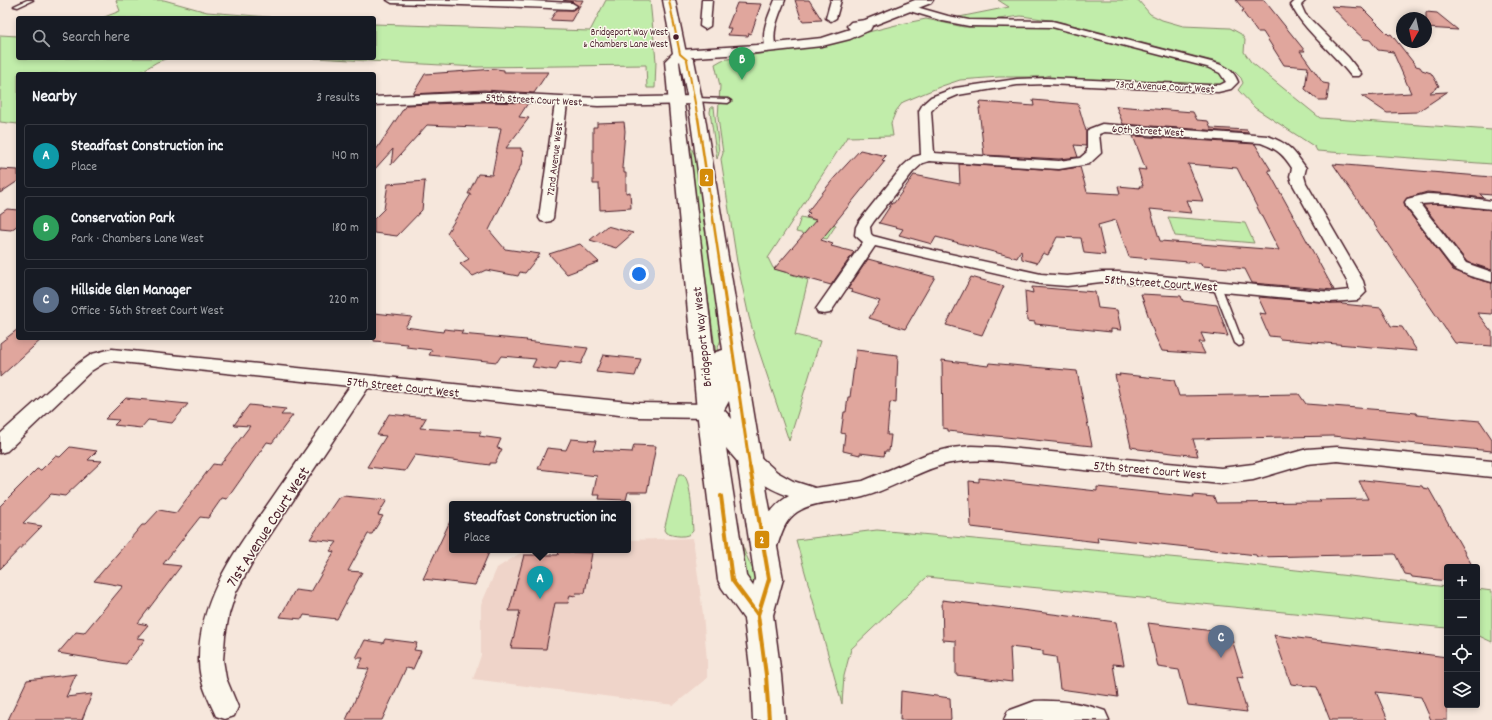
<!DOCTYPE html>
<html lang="en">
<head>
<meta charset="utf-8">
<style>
  body { margin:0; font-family:Dekko,sans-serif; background:#20242c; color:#f1f3f6 }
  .controls { position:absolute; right:12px; bottom:12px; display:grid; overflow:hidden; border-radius:4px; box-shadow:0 2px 6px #0003 }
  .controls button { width:36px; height:36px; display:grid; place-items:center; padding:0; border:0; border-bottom:1px solid #363941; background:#171b24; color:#f1f3f6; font:20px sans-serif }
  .compass { position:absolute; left:1396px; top:12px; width:36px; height:36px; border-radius:50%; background:#171b24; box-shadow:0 2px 6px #0003; rotate:189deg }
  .you { position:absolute; left:639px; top:274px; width:14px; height:14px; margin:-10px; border:3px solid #fff; border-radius:50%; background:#1a73e8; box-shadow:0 0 0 6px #1a73e833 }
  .badge { display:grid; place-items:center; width:26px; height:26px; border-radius:50%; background:#d1495b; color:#fff; font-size:13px; font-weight:700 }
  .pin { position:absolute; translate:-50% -33px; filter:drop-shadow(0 1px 2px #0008) }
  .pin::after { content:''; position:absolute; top:21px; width:14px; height:12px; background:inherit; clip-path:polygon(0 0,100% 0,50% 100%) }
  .popup { position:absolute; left:449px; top:501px; width:182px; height:52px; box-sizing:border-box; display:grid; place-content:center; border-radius:4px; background:#171b24; filter:drop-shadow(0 1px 3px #0005); font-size:13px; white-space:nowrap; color:#9ea1a6 }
  .popup b { font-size:15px; color:#f1f3f6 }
  .popup::after { content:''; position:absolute; left:50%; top:100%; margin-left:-8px; border:8px solid transparent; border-top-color:#171b24 }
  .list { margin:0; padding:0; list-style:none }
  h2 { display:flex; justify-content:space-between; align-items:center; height:52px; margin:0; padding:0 16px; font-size:17px }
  h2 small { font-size:13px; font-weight:400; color:#9ea1a6 }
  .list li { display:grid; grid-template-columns:26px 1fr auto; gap:12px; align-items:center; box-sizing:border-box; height:64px; margin:0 8px 8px; padding:0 8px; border:1px solid #363941; border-radius:4px }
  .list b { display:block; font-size:15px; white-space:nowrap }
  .list p { margin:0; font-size:13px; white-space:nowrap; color:#9ea1a6 }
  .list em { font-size:13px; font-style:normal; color:#9ea1a6 }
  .icon { flex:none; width:22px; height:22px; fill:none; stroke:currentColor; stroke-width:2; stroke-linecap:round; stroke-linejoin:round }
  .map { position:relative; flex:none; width:1492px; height:720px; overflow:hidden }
  .search { position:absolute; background:#171b24; box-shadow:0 2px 6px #0003; left:16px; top:16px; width:360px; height:44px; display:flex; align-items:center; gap:10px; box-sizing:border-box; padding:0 14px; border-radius:4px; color:#9ea1a6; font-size:15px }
  .panel { position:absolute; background:#171b24; box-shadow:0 2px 6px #0003; left:16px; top:72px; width:360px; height:268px; border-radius:4px }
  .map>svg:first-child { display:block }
</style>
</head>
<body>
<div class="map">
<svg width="1492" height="720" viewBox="0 0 1492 720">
  <rect width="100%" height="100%" fill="#f6e7dc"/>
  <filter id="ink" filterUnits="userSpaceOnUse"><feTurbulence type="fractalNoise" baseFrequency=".025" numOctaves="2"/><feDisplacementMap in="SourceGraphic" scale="8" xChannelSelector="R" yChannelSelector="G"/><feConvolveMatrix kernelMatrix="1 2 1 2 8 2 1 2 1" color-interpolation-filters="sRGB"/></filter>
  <g filter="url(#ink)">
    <path fill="#efd4c9" d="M693 538 703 614 707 661V678L674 705 473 679 481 655V605L497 568 525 550H628V540Z"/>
    <path fill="#c1edaa" stroke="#86866a" d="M116 0H164L207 12 281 18H102L120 11Z
      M606 0H650L656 61 655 88H647L646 65 477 67 315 58H374V24L590 31Z
      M998 0H1138L1150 14 1162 20 1183 26 1230 28 1241 34 1245 40 1244 52 1251 62 1320 118 1492 130V164L1317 151 1315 147 1255 108 1238 90 1243 83 1241 78 1235 72 1221 63 1057 21 1021 16 976 22 965 20 959 17 1009 7Z
      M926 19 964 27 1033 26 1053 27 1220 70 1225 81 1219 85 1212 87 1047 81 1050 75 1044 77H999L960 80 942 86 903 102 896 111 891 123 893 136 847 137 768 258 773 268 808 280 795 335 820 341 789 441 755 339 749 317 737 262 721 159 723 153 718 118 720 86 715 64 722 60 739 57 817 45 896 25Z
      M0 35 18 36V58H168L157 62 137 74H18V124L0 122Z
      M711 107H714L719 152 717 159 710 112Z
      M690 145 697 160 704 224 722 336 716 354 701 248Z
      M801 217 836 225 827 239 796 232Z
      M1168 217 1245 223 1254 243 1175 236Z
      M679 474H683C692 482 692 518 693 531 688 539 673 536 666 533L664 530 677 478Z
      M877 530 1234 563 1447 587V628L927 577 851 649 844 676 842 704 796 540Z
      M741 540C745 557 755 570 759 587L747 585Z
      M1477 589 1492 591V642L1477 635Z"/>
    <path fill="#e0a69d" stroke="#4a1f2b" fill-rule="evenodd" d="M563 0H583L571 21 550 20 557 10H572L578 7 573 2Z
      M795 0H809L822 20 802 21Z
      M1236 0H1264L1305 51H1300L1323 83 1329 84 1327 100H1318L1305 89 1308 67 1284 65 1263 32H1257L1242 11 1244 10Z
      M737 3 761 4 751 34 749 33 748 36 728 35 731 28H727Z
      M1331 6 1362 8 1389 35 1391 34 1416 66 1420 67 1422 70 1431 73 1439 86 1429 93 1447 92 1417 112 1387 113 1362 96 1411 93 1393 52 1378 50 1370 40 1364 39 1354 30Z
      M1426 12 1437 13 1458 30 1426 28Z
      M496 69 504 70V72H548L534 93 484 90 413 94 425 74Z
      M1033 100 1078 104 1086 131V146L1074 145 1078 157 1059 159 984 155 979 108H981L980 102 1034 106Z
      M484 102 528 103 519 117 529 118 506 148H521V151H523L521 165 489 230 505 249 540 254 525 273 520 272 518 276 486 270 473 276 460 264 469 259 447 233 471 194H468L478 174 492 175 501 128 427 125 391 165 393 149 374 170V153L406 105Z
      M1116 106 1193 112 1197 120 1208 121 1211 128 1247 130 1249 133 1123 124Z
      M624 122 625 131 622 168H624V173H626V193L630 192 631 208 600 210 599 184H593V127H597V123Z
      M1133 136 1255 144 1271 170H1268L1334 290 1252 283 1245 269 1202 266 1201 263 1129 257 1116 220 1098 225 1105 255 1084 253 1081 238 1057 237 1048 255 1043 253 1037 263 1022 259 1021 250 1017 258 936 237 932 244 899 235 903 229 879 223 892 203H894L914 175 960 184 959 164 1059 170 1080 167 1087 192 1120 194 1118 186 1140 188 1139 186H1143L1138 169 1146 170ZM1188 164 1237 168 1279 250 1160 241 1150 209 1191 213 1186 200 1203 201Z
      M860 150 886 156 882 160 885 161 821 240 833 244 831 246 854 252 831 285 774 269 816 220 806 217 810 213 807 212 835 177Z
      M1333 164 1492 177V195L1480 194 1484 198 1450 194 1427 192 1407 198 1404 202 1405 207 1453 270 1470 277 1492 283V314L1477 313 1492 332V346L1455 343Z
      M0 169 18 170V181L0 193Z
      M425 181 422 210 397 236 374 233V219L384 209 388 184Z
      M1438 204 1492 210V270L1467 262 1423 205Z
      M7 209 18 210V225L11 230 0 229V214Z
      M607 226 633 233 616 248 590 240Z
      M580 244 599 262 567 274 549 254Z
      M868 259 935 277 905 329 869 318 880 301 851 292 852 290 848 289Z
      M971 277 1004 286 982 335 946 325Z
      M1032 287 1095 292 1098 308 1117 310 1121 330 1111 329V332L1035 324V322L1027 321 1025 291 1033 293Z
      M1141 294 1181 296 1183 301 1217 305 1228 336 1201 333 1205 342H1199L1205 354 1162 351 1155 336Z
      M1258 297 1331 303H1341L1342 304 1381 308 1391 326 1402 327 1417 351 1280 339 1279 337 1269 336 1259 313 1266 314Z
      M374 313 412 317 405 327 443 332 444 329 463 331 461 334 527 340 526 341 588 348 581 364 560 361 556 370 532 367 536 359 501 356 497 362 429 355 432 350 406 347 408 344 374 341Z
      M18 329V338H43L0 377V343Z
      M856 350 898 355 896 403 890 402 887 435H891L889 451H885L884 456 860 453V455L843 451 845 434 841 433 844 412H846L848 397H850Z
      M603 355 641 359 635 376 596 372Z
      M942 360 988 366 989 363 1077 371 1092 446 948 431V429L943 428Z
      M1119 374 1174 380 1179 396 1299 394 1306 404 1396 411 1416 413 1417 415 1480 421 1492 439V451L1333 436 1193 439 1198 456 1138 449 1137 448 1131 447 1115 375 1120 376Z
      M126 398 188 404 172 423 148 420 141 428 114 425 119 420 105 419Z
      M249 405 286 409 281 415H293L272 443 267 442 227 499 222 498 208 518 200 517 163 564 181 566 138 623 148 625 137 638 145 639 126 664 58 653 76 632 84 633 123 586 94 581 142 525H145L159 510 176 513 213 464 220 465 250 426 234 425Z
      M389 414 426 418 420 428 481 432 479 436 501 439 497 448 502 449 495 463H490V465L415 455 405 471 367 467 386 436 377 435Z
      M571 439 596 441 593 450 632 452 634 445 656 446 647 492H628L626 500 599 499 600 495H593L597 476 538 469 547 448 566 450Z
      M70 447 97 451 88 460 102 461 65 496 51 494 23 523 42 526 0 569V506L37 469 41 470 55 456 60 457Z
      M979 478 1097 491V487L1194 497 1193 495 1214 497 1216 503 1321 502 1319 500 1368 499 1359 481H1365L1364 480 1422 486 1423 488 1429 489 1473 567H1447V581L1412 577 1411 575 1405 574 1395 554 1257 557 1256 555 1214 550 1097 537 1098 542 971 527 969 481 979 482Z
      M343 496 387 500 378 515 383 516 372 534H368L348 571 362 572 337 619 304 615 302 619 280 617 295 590 311 592 334 552 330 551 337 542 310 539 338 498Z
      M452 517V550H490L475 585 423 579Z
      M559 552 592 553 585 593H576L575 596 570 595 568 603H555L546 649 511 648 520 611H509L524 555H558Z
      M942 600 1116 622 1124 665 1113 664 1118 697 1060 689 1056 657 1043 655V651L1010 647 1012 682 956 675V641L943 640Z
      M1148 623 1230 633 1244 678 1237 677 1247 712 1188 705 1179 670 1158 667Z
      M1274 635 1447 657V720H1431L1421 697 1376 692 1388 720H1330L1317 687 1291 684Z
      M385 639 417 643 414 650 421 651 413 669 406 668 382 720H346L369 669 358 668 363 658H356L365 640 383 643Z
      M76 674 66 697 92 694 82 720H8L27 680Z
      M901 691 950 698 951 720H900Z"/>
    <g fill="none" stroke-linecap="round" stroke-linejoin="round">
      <defs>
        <path id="service" d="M27 0H33L18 7 14 6Z
          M695 98 728 99 731 101 728 103 693 101V99Z
          M1214 284H1217L1221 286 1243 343 1242 345 1239 346 1235 343 1213 286Z"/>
        <path id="minor" d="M387 0H511L572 3 577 6 572 9C512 6 452 5 392 3Z
          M702 0H712L710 26 705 29 700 26Z
          M775 0H785C779 16 771 31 776 48L771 51 766 48C760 31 769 16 775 0Z
          M831 0H841L836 18 831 21 826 18Z
          M1296 0H1306L1301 5 1305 14 1348 57 1361 74 1359 76H1351C1333 52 1304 31 1291 5Z
          M906 4 948 16 969 20 1052 21 1215 63C1226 66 1234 71 1238 82L1231 89 1218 92 1047 84 1017 85 958 95 939 103 931 111 934 153 1059 161 1080 158 1087 152V132L1089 129 1102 124 1268 136C1289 144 1293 150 1306 168L1304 176 1306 183 1363 281 1366 292 1358 300 1331 302 1119 282H1101L1067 286 1041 284 875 246 830 313 824 314 818 313 816 309 863 242 855 235 856 227 860 220 903 166 913 157 921 155 919 111 923 104 931 97 955 88 1017 79 1047 78 1208 85H1220L1226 82 1220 73 1207 67 1052 27 969 26 943 21 903 9 901 7 903 5ZM1104 132 1261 143C1277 149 1283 154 1292 168L1290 176 1292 183 1347 281 1350 290 1331 292 1119 272H1101L1067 276 1041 274 896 242 873 236 871 234 870 227 874 221 913 172 923 163 929 161 1059 169 1089 164 1101 153 1099 134Z
          M484 92 598 98 695 96 699 97 701 100 699 103 695 104 598 106 567 104 553 218 551 221 546 222 541 221 539 218 555 103 484 100 374 105V97Z
          M1427 194 1450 195 1492 201V209L1438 203 1420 204 1466 263 1492 272V282L1470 276 1454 269 1406 206 1405 202 1407 199Z
          M112 349 638 403 709 404 716 406 719 411 716 416 709 418 638 417 368 388 254 559 236 592 229 614 225 636 223 660 226 678 238 707 234 716 225 719 216 716C208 698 199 681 199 661 198 594 243 541 279 488 303 454 326 420 350 386L112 361 104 363 91 371 7 451 0 453V434L79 363 92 354Z
          M971 446 997 447 1221 468 1253 464 1307 449 1337 447 1492 461V477L1337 461 1307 464 1253 480 1221 484 997 461C978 460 958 460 939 466 913 474 889 490 863 497 841 503 817 499 797 512 781 523 781 540 773 556L765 559 757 556 754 550C761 528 768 508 789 496 769 489 750 478 740 459L743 454 750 451 757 454 777 472 793 481 815 488 863 481 927 454 951 448Z
          M1035 701C1058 700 1084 703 1105 711L1109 720H1004L1008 711Z"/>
        <path id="tertiary" d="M915 0H933L931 3 872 26 870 30 850 39 822 46 757 53 680 58 675 57 673 54 675 51 680 50 757 45 822 38 850 29 847 26 851 22 865 20Z"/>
        <path id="primary" d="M663 0H675L686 53 694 60 702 100 768 499 783 579 773 615 781 675 785 720H753L751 675 744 619 722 588 718 580 697 411 665 61 673 53ZM680 61 688 100 723 350 716 352 714 355 679 62ZM729 401 732 419 724 410ZM726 448 737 461 755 579 753 586 746 576Z"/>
      </defs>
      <use href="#service" stroke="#4a1f2b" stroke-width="3"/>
      <use href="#minor" stroke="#4a1f2b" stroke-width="3"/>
      <use href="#tertiary" stroke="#4a1f2b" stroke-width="3"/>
      <use href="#primary" stroke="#4a1f2b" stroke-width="3"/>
      <use href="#service" fill="#fbf7ec" fill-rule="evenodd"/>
      <use href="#minor" fill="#fbf7ec" fill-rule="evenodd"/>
      <use href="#tertiary" fill="#fbf7ec" fill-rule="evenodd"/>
      <use href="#primary" fill="#fbf7ec" fill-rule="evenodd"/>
      <defs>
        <path id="bus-1-far3" d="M669 0 680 54 687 60 698 119"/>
        <path id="bus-1-far2" d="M698 118 721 272"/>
        <path id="bus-1-far1" d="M721 271 750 468"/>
        <path id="bus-1" d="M750 467 769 579 758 615 766 675 769 720
          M721 496 732 580 758 615 761 640"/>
      </defs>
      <use href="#bus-1-far3" stroke="#fbf7ec" stroke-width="4"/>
      <use href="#bus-1-far2" stroke="#fbf7ec" stroke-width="5"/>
      <use href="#bus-1-far1" stroke="#fbf7ec" stroke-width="6"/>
      <use href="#bus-1" stroke="#fbf7ec" stroke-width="7"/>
      <use href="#bus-1-far3" stroke="#d48b09" stroke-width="2"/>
      <use href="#bus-1-far2" stroke="#d48b09" stroke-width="2.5"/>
      <use href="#bus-1-far1" stroke="#d48b09" stroke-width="3"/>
      <use href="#bus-1" stroke="#d48b09" stroke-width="4"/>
    </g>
  </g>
  <circle fill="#4a1f2b" stroke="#fbf7ec" stroke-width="1.5" cx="676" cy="37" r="3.5"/>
  <g text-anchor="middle" stroke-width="3" stroke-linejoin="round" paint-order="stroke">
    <g font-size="10" fill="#4a1f2b" stroke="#fbf7ec" text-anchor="end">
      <text x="668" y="35">Bridgeport Way West<tspan x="668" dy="12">&amp; Chambers Lane West</tspan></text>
    </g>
    <g font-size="11" fill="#4a1f2b" stroke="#fbf7ec">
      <text transform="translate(1165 86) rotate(3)" y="4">73rd Avenue Court West</text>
      <text transform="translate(534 99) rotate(3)" y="4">59th Street Court West</text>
      <text transform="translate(1148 130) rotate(3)" y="4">60th Street West</text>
      <text transform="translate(554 159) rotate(-83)" y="4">72nd Avenue West</text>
    </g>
    <g font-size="13" fill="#4a1f2b" stroke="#fbf7ec">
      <text transform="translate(1161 282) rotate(4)" y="5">58th Street Court West</text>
      <text transform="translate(701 337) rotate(-96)" y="5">Bridgeport Way West</text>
      <text transform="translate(403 386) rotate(6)" y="5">57th Street Court West</text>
      <text transform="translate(1150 469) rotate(5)" y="5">57th Street Court West</text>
    </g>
    <g font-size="16" fill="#4a1f2b" stroke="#fbf7ec">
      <text transform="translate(267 526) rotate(-57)" y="6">71st Avenue Court West</text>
    </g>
  </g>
  <g stroke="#fbf7ec" stroke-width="1.5">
    <rect x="699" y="168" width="15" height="19" rx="4" fill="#d48b09"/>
    <rect x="754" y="530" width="16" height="19" rx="4" fill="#d48b09"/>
  </g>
  <g font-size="11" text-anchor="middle" font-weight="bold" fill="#fff">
    <text x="707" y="181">2</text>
    <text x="762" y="543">2</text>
  </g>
</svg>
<div class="controls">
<button>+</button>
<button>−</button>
<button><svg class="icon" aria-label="locate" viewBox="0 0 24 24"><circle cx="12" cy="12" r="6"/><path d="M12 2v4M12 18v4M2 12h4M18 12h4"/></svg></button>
<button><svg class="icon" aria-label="layers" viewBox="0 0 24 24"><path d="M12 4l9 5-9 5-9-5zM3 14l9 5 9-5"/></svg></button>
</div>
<svg class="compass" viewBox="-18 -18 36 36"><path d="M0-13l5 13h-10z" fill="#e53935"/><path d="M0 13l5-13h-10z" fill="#9ea1a6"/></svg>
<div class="you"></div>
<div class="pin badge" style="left:540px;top:599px;background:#0f9aa8">A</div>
<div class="popup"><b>Steadfast Construction inc</b>Place</div>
<div class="pin badge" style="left:742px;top:80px;background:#2e9e5b">B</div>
<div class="pin badge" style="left:1221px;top:658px;background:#5c6f8a">C</div>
<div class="search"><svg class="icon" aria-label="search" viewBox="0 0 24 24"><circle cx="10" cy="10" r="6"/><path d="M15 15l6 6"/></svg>Search here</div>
<section class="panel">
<h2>Nearby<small>3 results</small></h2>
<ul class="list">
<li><span class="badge" style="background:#0f9aa8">A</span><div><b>Steadfast Construction inc</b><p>Place</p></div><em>140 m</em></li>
<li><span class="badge" style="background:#2e9e5b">B</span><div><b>Conservation Park</b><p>Park · Chambers Lane West</p></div><em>180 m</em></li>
<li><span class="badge" style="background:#5c6f8a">C</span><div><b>Hillside Glen Manager</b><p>Office · 56th Street Court West</p></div><em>220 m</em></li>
</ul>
</section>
</div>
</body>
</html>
